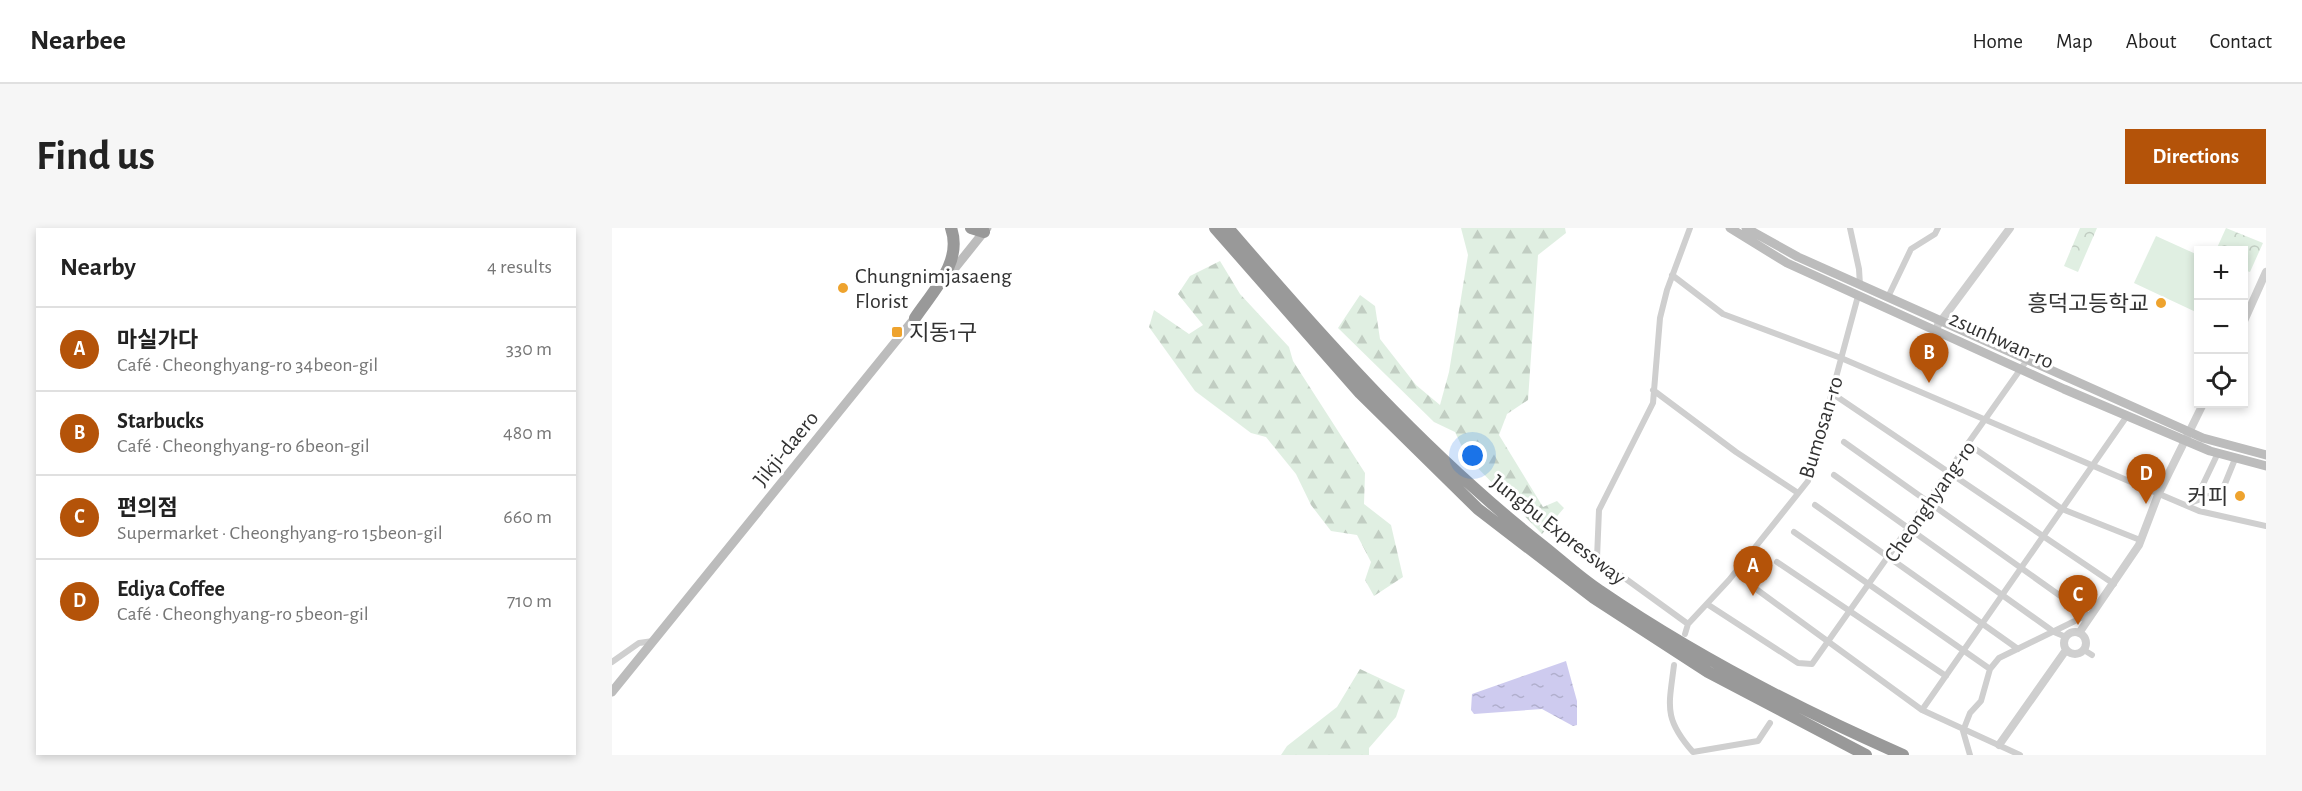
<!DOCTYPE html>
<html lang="en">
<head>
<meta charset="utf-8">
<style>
  body { margin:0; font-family:"Alegreya Sans","Noto Sans KR",sans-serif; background:#f6f6f6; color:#222 }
  .controls { position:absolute; right:18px; top:18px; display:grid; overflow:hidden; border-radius:0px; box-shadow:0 3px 9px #0003 }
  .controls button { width:54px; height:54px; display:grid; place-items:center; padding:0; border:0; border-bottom:2px solid #e0e0e0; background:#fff; color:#222; font:30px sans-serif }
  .you { position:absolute; left:861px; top:228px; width:21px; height:21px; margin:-15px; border:4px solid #fff; border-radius:50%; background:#1a73e8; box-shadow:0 0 0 9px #1a73e833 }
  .badge { display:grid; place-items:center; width:39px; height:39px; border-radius:50%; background:#b45309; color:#fff; font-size:20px; font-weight:700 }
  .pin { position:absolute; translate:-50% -50px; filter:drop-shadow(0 2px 3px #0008) }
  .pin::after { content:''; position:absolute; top:32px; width:21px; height:18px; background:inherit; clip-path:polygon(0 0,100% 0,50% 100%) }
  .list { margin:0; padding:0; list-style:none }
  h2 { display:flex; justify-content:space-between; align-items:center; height:78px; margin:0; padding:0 24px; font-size:26px }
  h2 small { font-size:20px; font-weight:400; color:#767676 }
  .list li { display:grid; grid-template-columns:39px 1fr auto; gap:18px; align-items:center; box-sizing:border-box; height:84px; padding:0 24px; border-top:2px solid #e0e0e0 }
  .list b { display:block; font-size:22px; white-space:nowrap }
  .list p { margin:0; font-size:20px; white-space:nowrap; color:#767676 }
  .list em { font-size:20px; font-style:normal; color:#767676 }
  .icon { flex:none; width:33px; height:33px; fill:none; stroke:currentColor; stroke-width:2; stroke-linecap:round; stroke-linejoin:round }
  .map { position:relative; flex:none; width:1654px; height:527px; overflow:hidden; border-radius:0px }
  header { display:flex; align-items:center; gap:36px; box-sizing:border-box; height:84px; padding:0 30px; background:#fff; border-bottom:2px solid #e0e0e0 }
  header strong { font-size:28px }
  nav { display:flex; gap:33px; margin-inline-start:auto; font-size:21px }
  .intro { display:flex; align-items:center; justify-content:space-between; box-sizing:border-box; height:144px; padding:0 36px }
  h1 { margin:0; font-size:42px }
  .button { padding:15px 27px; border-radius:0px; background:#b45309; color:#fff; font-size:21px; font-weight:700 }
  main { display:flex; gap:36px; padding:0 36px }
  aside { flex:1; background:#fff; border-radius:0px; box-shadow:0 3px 9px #0003 }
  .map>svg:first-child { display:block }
</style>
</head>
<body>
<header>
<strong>Nearbee</strong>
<nav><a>Home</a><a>Map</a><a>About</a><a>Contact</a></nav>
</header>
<div class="intro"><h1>Find us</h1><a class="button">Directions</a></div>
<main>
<aside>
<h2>Nearby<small>4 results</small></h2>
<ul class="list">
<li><span class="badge">A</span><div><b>마실가다</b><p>Café · Cheonghyang-ro 34beon-gil</p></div><em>330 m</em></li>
<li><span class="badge">B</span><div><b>Starbucks</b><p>Café · Cheonghyang-ro 6beon-gil</p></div><em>480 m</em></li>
<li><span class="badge">C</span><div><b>편의점</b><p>Supermarket · Cheonghyang-ro 15beon-gil</p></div><em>660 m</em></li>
<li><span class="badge">D</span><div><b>Ediya Coffee</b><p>Café · Cheonghyang-ro 5beon-gil</p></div><em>710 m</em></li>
</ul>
</aside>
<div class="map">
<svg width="1654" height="527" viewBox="0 0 1654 527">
  <defs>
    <pattern id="forest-firs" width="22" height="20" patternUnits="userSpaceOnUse" patternTransform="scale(1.5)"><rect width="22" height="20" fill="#e0efe2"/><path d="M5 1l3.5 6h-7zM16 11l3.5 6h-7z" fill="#c1cdc2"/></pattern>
    <pattern id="park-crowns" width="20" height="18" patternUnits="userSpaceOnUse" patternTransform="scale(1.5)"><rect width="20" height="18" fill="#e0efe2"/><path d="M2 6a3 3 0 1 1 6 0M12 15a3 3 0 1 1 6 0" fill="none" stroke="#c1cdc2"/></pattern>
    <pattern id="water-ripples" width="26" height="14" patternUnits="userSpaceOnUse" patternTransform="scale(1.5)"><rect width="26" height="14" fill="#cecbef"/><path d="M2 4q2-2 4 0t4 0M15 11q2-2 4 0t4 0" fill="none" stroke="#b1afcd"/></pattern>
  </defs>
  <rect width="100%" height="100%" fill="#fff"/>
  <path fill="url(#forest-firs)" d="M849 0H953L954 5 926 27 916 172 895 186 887 207 931 279 945 273 952 280 930 306 855 229 843 204 822 194 726 100 748 67 763 78 768 111 804 157 828 177 837 144 856 27Z
    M608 33 628 66 677 119 681 133 753 245 752 276 779 297 791 349 762 368 753 352 759 334 745 307 719 303 699 277 684 246 654 209 639 205 583 163 537 99 542 82 577 106 591 97 566 66 578 48Z
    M748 441 793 462 784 489 757 520V527H669L675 518 725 479Z"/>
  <path fill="url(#park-crowns)" d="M1468 0H1485L1466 44 1452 38Z
    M1614 0 1651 15 1638 44 1632 42V22H1604Z"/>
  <path fill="#e0efe2" d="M1544 8 1586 27V85L1522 55Z"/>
  <path fill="url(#water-ripples)" d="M954 433 965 473V497L961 498 930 481 862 486 859 482 860 466Z"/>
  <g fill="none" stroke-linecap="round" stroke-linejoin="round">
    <path stroke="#cfcfcf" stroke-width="6" d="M1238 0 1247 41 1248 57
      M1060 47 1111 86 1229 130 1587 283 1654 298
      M1276 69 1299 21 1323 6 1326 0
      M1041 162 1124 224 1186 265
      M1218 164 1502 356
      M1232 214 1478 389
      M1356 216 1450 281 1528 312
      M1222 247 1442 404 1454 409
      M1583 273 1606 225
      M1203 277 1406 421
      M1573 277 1610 263 1623 231
      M1182 304 1378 441
      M1165 334 1334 448
      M1140 358 1310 482 1408 527
      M1095 376 1186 435 1200 436 1415 132
      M1076 396 985 330 987 282 1041 175 1048 90 1055 62 1078 0
      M1073 406 1076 396 1117 352 1196 253 1246 68
      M1472 422 1480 427
      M0 434 27 415 41 413
      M1062 437C1057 478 1051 490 1081 524L1146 513 1158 495
      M1310 482 1515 188
      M1358 527 1351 503 1358 485 1369 473 1378 441 1387 430 1469 390 1478 389"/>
    <path stroke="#cfcfcf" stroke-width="8" d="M1632 93 1654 44
      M1326 97 1398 0
      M1452 415a11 11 0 1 1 22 0a11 11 0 1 1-22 0Z
      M1467 405 1527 317 1546 267 1591 176
      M1387 517 1454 422"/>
    <path stroke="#bcbcbc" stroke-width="9" d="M1118 0 1175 35 1452 161 1598 223 1654 238
      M1134 0 1186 29 1591 210 1654 227
      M335 50 375 0
      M0 464 306 86"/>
    <path stroke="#999" stroke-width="12" d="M359 0 372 4
      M603 0 748 165 866 281 982 370 1096 444 1254 527
      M616 0C714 114 813 225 931 318 950 333 968 350 988 363 1083 428 1186 481 1291 527
      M303 90C321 63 351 34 339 0"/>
  </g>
  <g fill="#eea32e" stroke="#fff" stroke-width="2">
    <circle cx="231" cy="60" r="6"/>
    <circle cx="1549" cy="75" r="6"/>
    <rect x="279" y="98" width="12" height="12" rx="3"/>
    <circle cx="1628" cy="268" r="6"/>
  </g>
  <g text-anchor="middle" stroke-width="6" stroke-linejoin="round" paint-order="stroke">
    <g font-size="22" fill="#323232" stroke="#fff" text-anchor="start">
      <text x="243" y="55">Chungnimjasaeng<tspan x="243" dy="25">Florist</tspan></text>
      <text x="1537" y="83" text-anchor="end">흥덕고등학교</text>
      <text x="297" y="112">지동1구</text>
      <text x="1616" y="276" text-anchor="end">커피</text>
    </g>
    <g font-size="22" fill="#323232" stroke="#fff">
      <text transform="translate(1390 111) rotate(24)" y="8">2sunhwan-ro</text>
      <text transform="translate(1208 199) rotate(-73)" y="8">Bumosan-ro</text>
      <text transform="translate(173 220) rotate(-51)" y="8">Jikji-daero</text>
      <text transform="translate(1317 273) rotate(-55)" y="8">Cheonghyang-ro</text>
      <text transform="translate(947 301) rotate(38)" y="8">Jungbu Expressway</text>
    </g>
  </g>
</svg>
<div class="controls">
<button>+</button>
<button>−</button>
<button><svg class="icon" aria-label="locate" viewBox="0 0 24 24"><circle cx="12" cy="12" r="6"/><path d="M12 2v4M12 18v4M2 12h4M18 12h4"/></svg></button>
</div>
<div class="you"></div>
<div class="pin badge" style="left:1141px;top:368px">A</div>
<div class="pin badge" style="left:1317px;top:155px">B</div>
<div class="pin badge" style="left:1466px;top:397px">C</div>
<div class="pin badge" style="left:1534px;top:276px">D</div>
</div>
</main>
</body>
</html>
